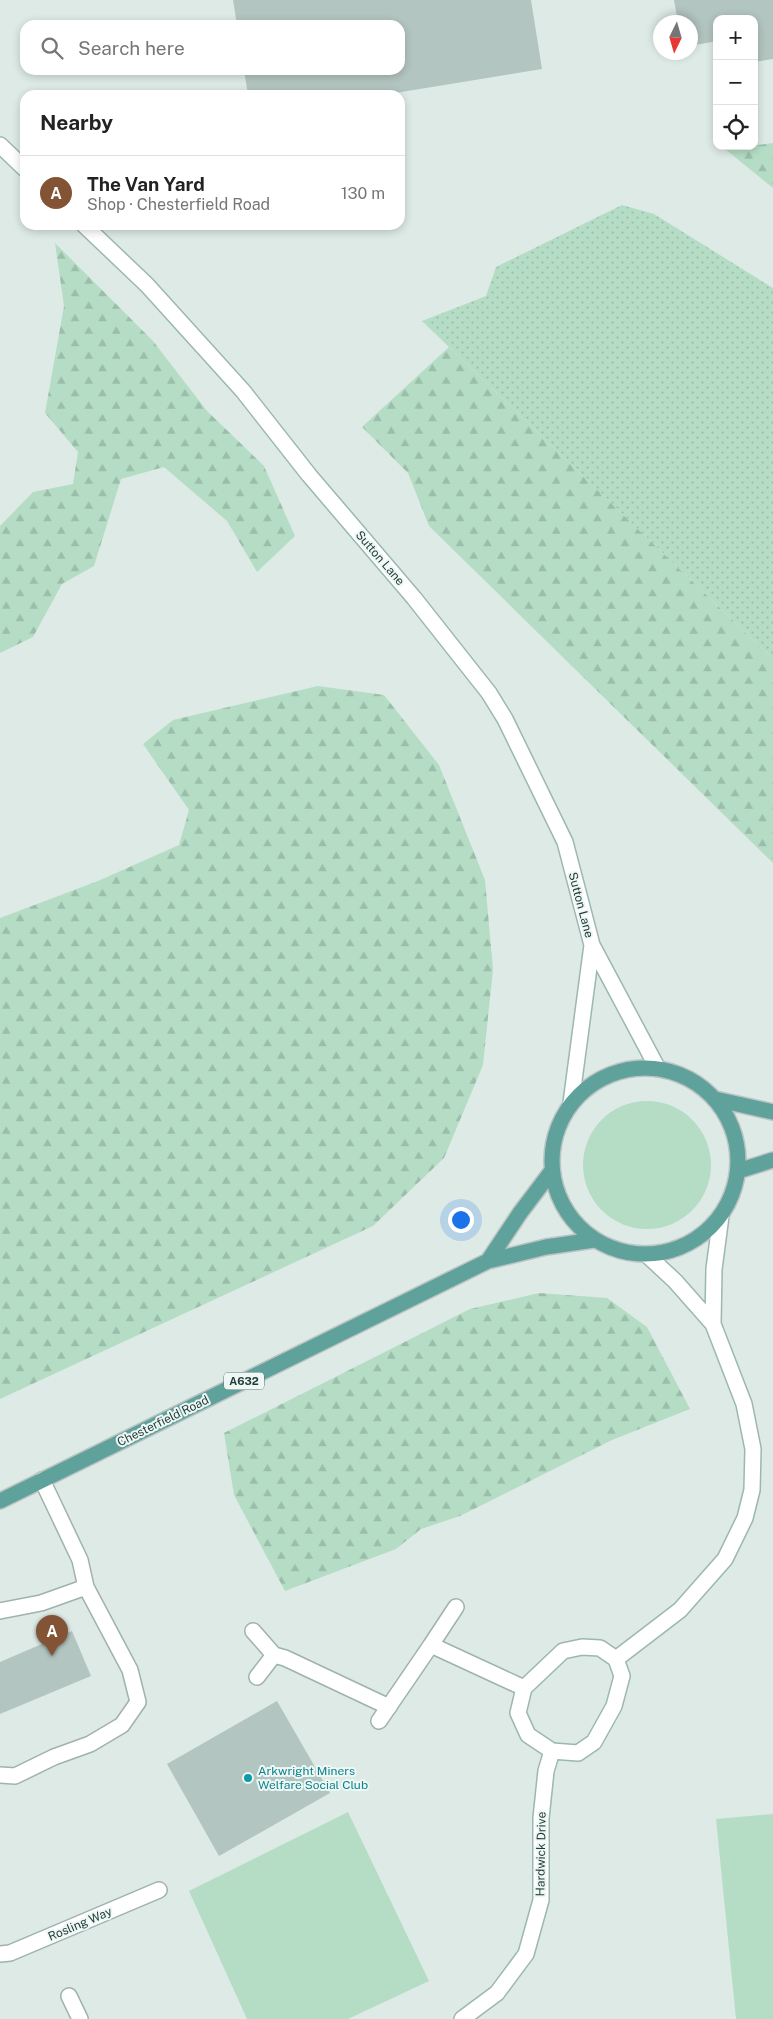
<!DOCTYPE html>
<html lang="en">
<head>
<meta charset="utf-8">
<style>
  body { margin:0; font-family:"Public Sans",sans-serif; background:#f2f2f2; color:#222 }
  .controls { position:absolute; right:15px; top:15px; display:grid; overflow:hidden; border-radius:10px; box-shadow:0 2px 8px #0003 }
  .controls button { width:45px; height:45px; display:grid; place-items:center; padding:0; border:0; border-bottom:1px solid #e0e0e0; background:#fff; color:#222; font:25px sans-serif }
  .compass { position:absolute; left:653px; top:15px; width:45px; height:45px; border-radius:50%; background:#fff; box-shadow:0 2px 8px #0003; rotate:185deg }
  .you { position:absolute; left:460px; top:1219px; width:18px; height:18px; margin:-12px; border:4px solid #fff; border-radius:50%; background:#1a73e8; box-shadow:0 0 0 8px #1a73e833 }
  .badge { display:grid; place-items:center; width:32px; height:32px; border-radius:50%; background:#835335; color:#fff; font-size:16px; font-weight:700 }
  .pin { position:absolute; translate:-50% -41px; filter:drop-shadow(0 1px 2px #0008) }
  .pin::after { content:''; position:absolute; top:26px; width:18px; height:15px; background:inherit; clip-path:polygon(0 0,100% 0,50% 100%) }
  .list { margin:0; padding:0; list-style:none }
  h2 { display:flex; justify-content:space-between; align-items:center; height:65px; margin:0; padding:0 20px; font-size:21px }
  h2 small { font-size:16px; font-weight:400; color:#767676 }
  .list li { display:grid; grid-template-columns:32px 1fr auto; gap:15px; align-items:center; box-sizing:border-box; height:75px; padding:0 20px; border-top:1px solid #e0e0e0 }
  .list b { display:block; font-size:19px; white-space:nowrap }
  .list p { margin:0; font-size:16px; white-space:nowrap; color:#767676 }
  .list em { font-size:16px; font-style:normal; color:#767676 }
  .icon { flex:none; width:28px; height:28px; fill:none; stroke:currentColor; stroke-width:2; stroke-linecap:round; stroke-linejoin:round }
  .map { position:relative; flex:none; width:773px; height:2019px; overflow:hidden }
  .search { position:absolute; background:#fff; box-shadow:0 2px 8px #0003; left:20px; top:20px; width:385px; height:55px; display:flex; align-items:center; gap:12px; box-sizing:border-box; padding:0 18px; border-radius:15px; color:#767676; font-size:19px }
  .panel { position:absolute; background:#fff; box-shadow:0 2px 8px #0003; left:20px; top:90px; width:385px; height:140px; border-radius:15px }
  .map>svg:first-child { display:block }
</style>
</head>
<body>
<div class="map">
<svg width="773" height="2019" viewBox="0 0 773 2019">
  <defs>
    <pattern id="forest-firs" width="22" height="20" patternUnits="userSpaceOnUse" patternTransform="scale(1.25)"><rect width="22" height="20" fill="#b5ddc5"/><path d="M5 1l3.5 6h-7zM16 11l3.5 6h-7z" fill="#9bbeaa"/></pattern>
    <pattern id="garden-dots" width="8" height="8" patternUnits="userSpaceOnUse" patternTransform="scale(1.25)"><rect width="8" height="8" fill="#b5ddc5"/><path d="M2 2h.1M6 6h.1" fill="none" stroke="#9bbeaa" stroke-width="1.8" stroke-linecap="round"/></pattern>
  </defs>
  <rect width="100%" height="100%" fill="#ddeae6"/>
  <path fill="#b5ddc5" d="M583 1165a64 64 0 1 1 128 0a64 64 0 1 1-128 0Z
    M348 1812 429 1981 348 2019H247L189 1891Z
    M773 1814V2019H736L716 1819Z"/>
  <path fill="url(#forest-firs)" d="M773 143V188L725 149Z
    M55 243 153 341 207 411 264 466 295 536 257 572 227 521 164 467 121 479 94 566 62 584 33 637 0 653V526L33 492 73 484 78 452 45 413 64 306Z
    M449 347 773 659V863L429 526 408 473 362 427Z
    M318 686 384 695 439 765 485 880 493 969 483 1065 444 1158 373 1226 0 1399V918L98 881 179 845 189 810 143 744 173 720Z
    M539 1293 607 1298 647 1327 690 1409 612 1440 460 1516 421 1529 396 1549 285 1591 234 1495 224 1433 470 1309Z"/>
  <path fill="url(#garden-dots)" d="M622 205 654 214 773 288V659L422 321 486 296 496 267Z"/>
  <path fill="#b3c5c0" d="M233 0H531L542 69 383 95H248L244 70H400V25H237Z
    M674 0H773V59L754 62V19H717V41L690 46V22H678Z
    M72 1631 91 1676 0 1714V1662Z
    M277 1701 330 1793 219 1856 167 1764Z"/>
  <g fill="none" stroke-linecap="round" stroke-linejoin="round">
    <defs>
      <path id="lane" d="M456 1607 431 1645 524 1688
        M0 1611 41 1603 86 1587
        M253 1631 274 1655
        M257 1677 274 1655 285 1658 389 1707
        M379 1721 431 1645
        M0 1775 15 1776 54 1757 90 1744 122 1725 138 1702 130 1670 86 1587 80 1560 42 1480"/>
      <path id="street" d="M0 1954 10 1953 159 1890
        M69 1996 80 2019"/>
      <path id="secondary" d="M0 145 25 169
        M84 225 147 285 243 391 309 475 414 598 489 693 505 719 565 842 592 945 658 1069
        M571 1103 592 945
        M713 1324 714 1269 721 1216
        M582 1647 600 1648 616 1659 622 1676 614 1706 594 1742 578 1753 552 1751 528 1735 518 1713 524 1688 563 1651Z
        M616 1659 680 1610 725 1559 745 1518 752 1490 753 1449 744 1404 713 1324 675 1281 647 1255
        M462 2019 497 1993 526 1954 541 1900V1818L546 1771 552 1751"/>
      <path id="primary" d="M552 1161a93 93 0 1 1 186 0a93 93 0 1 1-186 0Z
        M715 1099 773 1112
        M738 1171 773 1160
        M488 1261 520 1213 551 1172
        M0 1501 488 1261 546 1247 594 1240"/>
    </defs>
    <use href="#lane" stroke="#a0b2ae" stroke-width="18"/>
    <use href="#street" stroke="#a0b2ae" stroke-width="18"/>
    <use href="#secondary" stroke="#9cb7b1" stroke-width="18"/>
    <use href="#primary" stroke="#bcc4c3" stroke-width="18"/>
    <use href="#lane" stroke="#fff" stroke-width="15"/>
    <use href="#street" stroke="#fff" stroke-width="15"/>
    <use href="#secondary" stroke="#fff" stroke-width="15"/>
    <use href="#primary" stroke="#5fa29b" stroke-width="15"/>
  </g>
  <circle fill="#0f9aa8" stroke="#eef7f4" stroke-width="2" cx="248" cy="1778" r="5"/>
  <g text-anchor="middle" stroke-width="4" stroke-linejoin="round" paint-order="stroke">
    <rect fill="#eef7f4" stroke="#5c7370" stroke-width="1" x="224" y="1372.5" width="40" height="17" rx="4"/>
    <g font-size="11" font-weight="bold" fill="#1e3a37">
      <text x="244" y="1385">A632</text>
    </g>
    <g font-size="12" fill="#1e3a37" stroke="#eef7f4">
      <text transform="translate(380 558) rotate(49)" y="4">Sutton Lane</text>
      <text transform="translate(581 905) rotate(75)" y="4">Sutton Lane</text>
      <text transform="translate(163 1421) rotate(-26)" y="4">Chesterfield Road</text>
      <text transform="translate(541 1854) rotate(-89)" y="4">Hardwick Drive</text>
      <text transform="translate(80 1924) rotate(-23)" y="4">Rosling Way</text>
    </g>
    <g font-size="12" fill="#0d838f" stroke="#eef7f4" text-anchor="start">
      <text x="258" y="1775">Arkwright Miners<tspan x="258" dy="14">Welfare Social Club</tspan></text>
    </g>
  </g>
</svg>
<div class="controls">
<button>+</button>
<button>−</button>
<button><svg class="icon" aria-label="locate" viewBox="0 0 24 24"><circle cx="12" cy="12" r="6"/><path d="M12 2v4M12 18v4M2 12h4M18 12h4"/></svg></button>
</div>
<svg class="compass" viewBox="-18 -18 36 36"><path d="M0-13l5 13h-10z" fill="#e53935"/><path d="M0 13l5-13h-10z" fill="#767676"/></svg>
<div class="you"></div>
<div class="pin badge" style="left:52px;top:1656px">A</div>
<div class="search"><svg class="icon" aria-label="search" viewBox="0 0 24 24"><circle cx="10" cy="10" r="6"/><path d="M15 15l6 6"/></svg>Search here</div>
<section class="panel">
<h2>Nearby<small></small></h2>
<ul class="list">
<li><span class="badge">A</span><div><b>The Van Yard</b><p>Shop · Chesterfield Road</p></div><em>130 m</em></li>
</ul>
</section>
</div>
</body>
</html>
